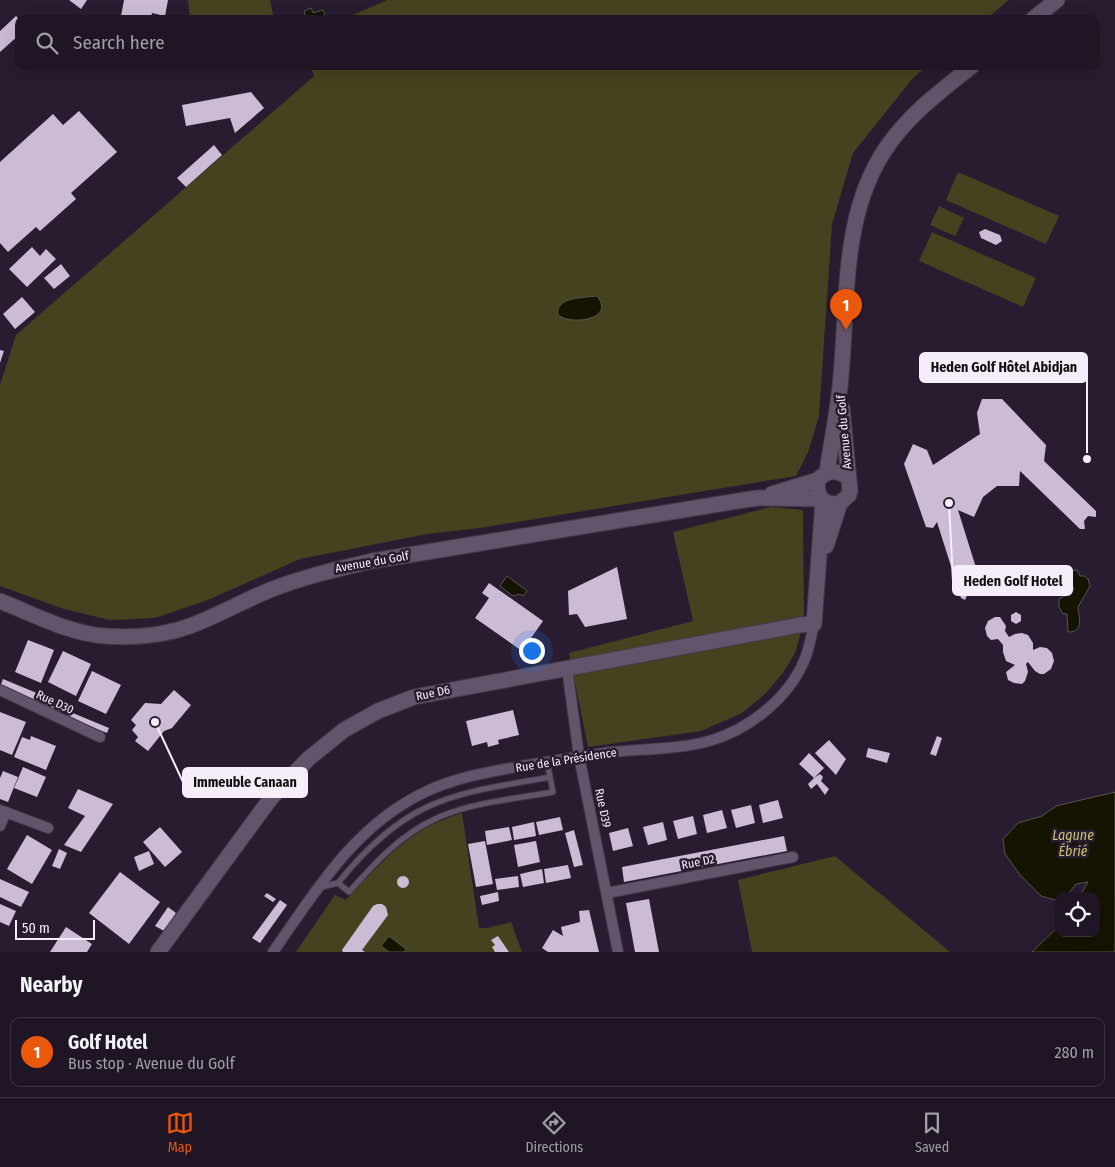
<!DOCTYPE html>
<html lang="en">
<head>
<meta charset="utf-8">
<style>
  body { margin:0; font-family:"Fira Sans Condensed",sans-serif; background:#271e2c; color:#f1f3f6 }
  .controls { position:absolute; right:15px; bottom:15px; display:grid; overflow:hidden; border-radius:10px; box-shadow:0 5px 20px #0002 }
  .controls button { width:45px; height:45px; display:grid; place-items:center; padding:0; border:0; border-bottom:1px solid #3c3441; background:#1f1524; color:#f1f3f6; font:25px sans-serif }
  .scale { position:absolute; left:15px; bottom:12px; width:80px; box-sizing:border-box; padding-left:5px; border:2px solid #f5edfa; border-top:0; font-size:14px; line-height:18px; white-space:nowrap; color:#f5edfa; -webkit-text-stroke:4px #291c30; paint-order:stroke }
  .you { position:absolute; left:531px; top:650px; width:18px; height:18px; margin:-12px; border:4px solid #fff; border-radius:50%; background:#1a73e8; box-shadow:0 0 0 8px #1a73e833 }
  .badge { display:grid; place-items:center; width:32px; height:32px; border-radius:50%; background:#ea580c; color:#fff; font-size:16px; font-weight:700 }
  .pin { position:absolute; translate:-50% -41px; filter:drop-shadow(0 1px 2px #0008) }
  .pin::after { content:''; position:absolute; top:26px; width:18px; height:15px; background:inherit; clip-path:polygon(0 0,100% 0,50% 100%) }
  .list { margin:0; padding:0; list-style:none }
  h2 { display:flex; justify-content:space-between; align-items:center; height:65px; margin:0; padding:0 20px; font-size:21px }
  h2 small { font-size:16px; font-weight:400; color:#a19fa6 }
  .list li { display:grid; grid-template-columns:32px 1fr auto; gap:15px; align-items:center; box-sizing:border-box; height:70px; margin:0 10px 10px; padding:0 10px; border:1px solid #3c3441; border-radius:10px }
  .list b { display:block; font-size:19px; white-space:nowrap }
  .list p { margin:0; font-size:16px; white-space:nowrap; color:#a19fa6 }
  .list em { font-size:16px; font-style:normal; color:#a19fa6 }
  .icon { flex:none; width:28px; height:28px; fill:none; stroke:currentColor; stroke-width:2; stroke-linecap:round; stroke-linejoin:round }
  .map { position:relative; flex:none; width:1115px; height:952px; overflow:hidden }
  .search { position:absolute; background:#1f1524; box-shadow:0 5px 20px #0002; left:15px; right:15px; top:15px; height:55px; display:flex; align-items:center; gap:12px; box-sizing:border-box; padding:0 18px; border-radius:10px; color:#a19fa6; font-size:19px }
  .sheet { height:145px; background:#1f1524 }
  nav { display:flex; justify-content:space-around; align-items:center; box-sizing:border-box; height:70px; border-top:1px solid #3c3441; background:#1f1524; font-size:14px; color:#a19fa6 }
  nav a { display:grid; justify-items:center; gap:2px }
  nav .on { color:#ea580c }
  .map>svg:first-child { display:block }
</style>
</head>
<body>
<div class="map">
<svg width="1115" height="952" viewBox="0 0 1115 952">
  <rect width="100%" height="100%" fill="#291c30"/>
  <path fill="#45431f" d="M188 0H270L274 19H190Z
    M387 0H1009L986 19H344Z
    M310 66H927L913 78 853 153 832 224 819 416 808 452 796 476 480 528 427 534 300 559 208 600 155 618 110 620 64 609 0 586V385L16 335 314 76Z
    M958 172 1059 216 1046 244 946 200Z
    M939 206 964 218 955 236 930 225Z
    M932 232 1036 278 1023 307 919 261Z
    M771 507 803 510 804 621 795 653 783 673 764 695 742 713 701 731 588 747 569 653 693 621 673 532Z
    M462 813 479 928H487L511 922 522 952H296L335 895 346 900C373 871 399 840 436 823 444 819 453 816 462 813Z
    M835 856 950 952H752L738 880Z"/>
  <path fill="#151400" stroke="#58554b" d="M311 8 313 13 323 10 326 18 301 19 306 17 304 11Z
    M597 296C616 319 572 326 558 315 555 296 585 298 597 296Z
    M1063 566H1068L1069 571 1077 570 1080 576H1084L1088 579 1090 586 1078 607C1079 618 1084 632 1068 632L1067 614H1063L1059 607V599L1071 593 1074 589 1072 585 1063 584Z
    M507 576 527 591 523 596 520 594 513 596 500 586Z
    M1115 792V952H1032L1059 926V933H1096V896H1080L1088 882 1076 884 1066 896H1059V901L1041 896 1021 876 1005 854 1003 839 1018 823 1042 816 1056 806Z
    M389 936 406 949 404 952H389L381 946Z"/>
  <path fill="#cbbbd5" d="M69 0H87L81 9Z
    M124 0H168L165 16 152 13 151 19H127V17L121 16Z
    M16 16 19 19V35L0 52V31Z
    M251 92 264 108 235 133 230 118 186 126 182 105Z
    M79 111 117 152 71 193 76 199 40 231 36 227 8 252 0 243V162L53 114 63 125Z
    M214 145 222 155 186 187 177 178Z
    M985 229 1000 235 1002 241 996 245 981 238 979 232Z
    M32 247 40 256 46 249 56 259 27 287 9 269Z
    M61 264 70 276 54 289 44 278Z
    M22 297 35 312 15 329 3 314Z
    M0 350 4 351 0 363Z
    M982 399H1002L1046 445 1044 461 1096 511V517L1088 516 1084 521 1085 529H1080L1020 471 1019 486H997L983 497 974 517 958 510 983 590 981 595 974 590 968 593 965 600 961 598 937 522 933 528 926 527 904 464 913 444 927 450 933 465 980 434 977 413Z
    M617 567 627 619 585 627 577 614 569 615 568 591Z
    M489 583 543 621 522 651 475 618 489 598 482 593Z
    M1016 612 1021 615V621L1016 624 1011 621V615Z
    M995 617H1000L1006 626 1005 631 1009 637 1015 634 1022 633 1028 635 1033 643V650L1040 647 1047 648 1052 653 1054 661 1051 669 1044 674H1040L1035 671 1028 662 1026 664 1028 672 1025 681 1022 684 1014 683 1008 680 1006 672 1015 665 1006 661 1003 652V645L998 639 991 640 987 636 985 628 988 621Z
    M28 640 54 650 41 683 15 672Z
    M63 651 91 664 76 696 48 682Z
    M92 671 121 685 106 714 78 701Z
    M3 679 68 706 65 713 0 687Z
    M174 690 191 705 172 728 164 731 148 751 135 741 138 737 132 730 136 725 131 720 145 703 161 704Z
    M513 710 519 735 498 740 499 744 488 747 487 742 472 746 466 721Z
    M68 711 109 728 107 733 66 717Z
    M0 712 26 722 12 755 0 750Z
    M31 736 56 746 46 770 14 757 22 737 30 740Z
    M937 736 942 738 936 756 930 754Z
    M829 740 846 759 836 775 815 753Z
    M868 748 890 753 887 763 866 757Z
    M809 753 824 768 814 778 820 774 823 777 821 781 829 789 825 795 817 784 811 789 808 784 814 778 799 764Z
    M23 767 46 777 37 797 14 788Z
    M3 771 18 777 8 802 0 799V778Z
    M78 789 113 804 81 852 64 845 85 816 68 808Z
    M778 800 783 818 763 823 759 805Z
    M751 805 755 823 736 828 731 810Z
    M722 810 727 828 707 833 703 815Z
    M693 816 697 834 678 839 673 821Z
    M560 817 563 830 539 835 536 822Z
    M534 822 536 836 514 840 512 827Z
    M663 822 667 840 648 845 643 827Z
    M160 827 182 852 165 867 143 842Z
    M509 827 512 840 487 845 485 831Z
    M628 828 633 846 613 851 609 833Z
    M574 830 583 865 574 867 565 833Z
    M27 835 52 850 32 884 7 869Z
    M784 836 787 851 624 882 622 867Z
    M485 841 493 884 476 887 468 844Z
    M536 841 540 862 518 867 514 845Z
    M59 849 67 853 60 869 52 866Z
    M149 851 154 864 139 871 134 857Z
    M568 865 571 878 546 883 544 869Z
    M542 869 544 883 523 887 520 874Z
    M120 872 160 902 129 944 89 913Z
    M397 882a6 6 0 1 1 12 0a6 6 0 1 1-12 0Z
    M518 876 519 887 497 890 495 879Z
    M0 879 29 892 21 907 0 897Z
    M498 892 499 901 482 905 480 896Z
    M267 893 276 899 273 902 264 896Z
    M649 899 659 952H635L626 903Z
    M280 900 287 905 260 943 252 938Z
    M0 904 16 911 9 926 0 922Z
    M377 904H382L386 907 388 915 362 950 365 952H343L342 950 373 906Z
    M168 907 176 913 164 931 155 926Z
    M589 910 599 952H548L542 948 553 930 563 936 561 927 580 922 579 911Z
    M66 927 92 944 87 952H50Z
    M498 936 509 952H495L492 947 495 945 491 940Z"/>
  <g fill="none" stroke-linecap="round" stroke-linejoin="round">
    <defs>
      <path id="lane" d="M338 883C362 853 391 824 427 807 466 789 509 785 550 777
        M321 887 338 883 349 892C374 864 399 836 433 820 466 803 516 799 553 792L547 762"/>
      <path id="street" d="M567 668 579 756 618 952
        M0 690 100 737
        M0 810 48 828
        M0 826 6 812
        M607 893 793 857
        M273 952C315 892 353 828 421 794 452 778 488 772 522 766 552 761 582 756 612 752 642 749 681 749 709 741 748 730 788 699 804 661 809 650 811 637 814 624"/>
      <path id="secondary" d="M1033 19 1057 0
        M842 408 850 490 849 495 840 503C824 507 815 496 818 480 828 469 837 470 849 478
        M827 472C831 444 837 415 840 386 849 305 839 213 889 144 912 112 942 90 972 66
        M772 494 818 480
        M826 546 840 503
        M0 601C33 614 68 633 104 636 132 638 163 636 190 626 217 616 243 601 270 590 303 577 337 569 372 561L744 500 758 498 822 499
        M158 952 271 798 308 759 344 730 378 711 414 697 800 625 814 624 823 501"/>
    </defs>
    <use href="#lane" stroke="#44394a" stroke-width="7"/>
    <use href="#street" stroke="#44394a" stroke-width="12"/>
    <use href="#secondary" stroke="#44394a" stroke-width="17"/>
    <use href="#lane" stroke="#62546b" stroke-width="5"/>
    <use href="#street" stroke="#62546b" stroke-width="10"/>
    <use href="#secondary" stroke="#62546b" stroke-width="15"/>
  </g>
  <g text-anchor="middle" stroke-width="5" stroke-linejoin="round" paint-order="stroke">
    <g font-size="12" fill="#f5edfa" stroke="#291c30">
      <text transform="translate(844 432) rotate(-95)" y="4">Avenue du Golf</text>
      <text transform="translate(372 562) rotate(-10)" y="4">Avenue du Golf</text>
      <text transform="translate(433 693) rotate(-12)" y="4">Rue D6</text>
      <text transform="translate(55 702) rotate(25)" y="4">Rue D30</text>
      <text transform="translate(566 760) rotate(-9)" y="4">Rue de la Présidence</text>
      <text transform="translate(603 808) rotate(78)" y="4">Rue D39</text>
      <text transform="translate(698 862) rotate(-11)" y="4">Rue D2</text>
    </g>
    <g font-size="14" font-style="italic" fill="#c7c371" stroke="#291c30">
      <text x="1073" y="840">Lagune<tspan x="1073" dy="16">Ébrié</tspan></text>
    </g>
  </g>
  <path fill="none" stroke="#f5edfa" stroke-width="2" d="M1087 459L1087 367M949 503L953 581M155 722L183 782"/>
  <g fill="#f5edfa" stroke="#291c30" stroke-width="2">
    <circle cx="1087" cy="459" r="5"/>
    <circle cx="949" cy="503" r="5"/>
    <circle cx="155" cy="722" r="5"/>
  </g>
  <g fill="#f5edfa" stroke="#f5edfa" stroke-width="2">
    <rect x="920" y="353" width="167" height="29" rx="5"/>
    <rect x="953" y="566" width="119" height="29" rx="5"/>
    <rect x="183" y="768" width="124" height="29" rx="5"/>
  </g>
  <g font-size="14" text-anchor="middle" font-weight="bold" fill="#111">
    <text x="1004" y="372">Heden Golf Hôtel Abidjan</text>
    <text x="1013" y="586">Heden Golf Hotel</text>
    <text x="245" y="787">Immeuble Canaan</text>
  </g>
</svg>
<div class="controls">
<button><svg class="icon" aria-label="locate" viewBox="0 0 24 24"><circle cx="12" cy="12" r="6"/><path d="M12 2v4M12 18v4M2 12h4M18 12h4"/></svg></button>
</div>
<div class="scale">50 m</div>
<div class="you"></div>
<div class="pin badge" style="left:846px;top:330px">1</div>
<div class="search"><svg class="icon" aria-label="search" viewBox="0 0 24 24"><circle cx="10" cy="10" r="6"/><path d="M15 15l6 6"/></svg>Search here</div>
</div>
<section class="sheet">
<h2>Nearby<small></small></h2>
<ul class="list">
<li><span class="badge">1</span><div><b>Golf Hotel</b><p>Bus stop · Avenue du Golf</p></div><em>280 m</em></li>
</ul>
</section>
<nav>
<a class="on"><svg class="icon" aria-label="map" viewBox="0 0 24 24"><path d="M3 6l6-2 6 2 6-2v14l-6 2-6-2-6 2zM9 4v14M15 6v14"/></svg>Map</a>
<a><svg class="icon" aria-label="directions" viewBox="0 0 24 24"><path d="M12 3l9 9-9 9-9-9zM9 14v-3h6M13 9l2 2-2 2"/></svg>Directions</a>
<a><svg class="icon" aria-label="saved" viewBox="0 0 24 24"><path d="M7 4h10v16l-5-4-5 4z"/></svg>Saved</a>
</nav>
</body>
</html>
